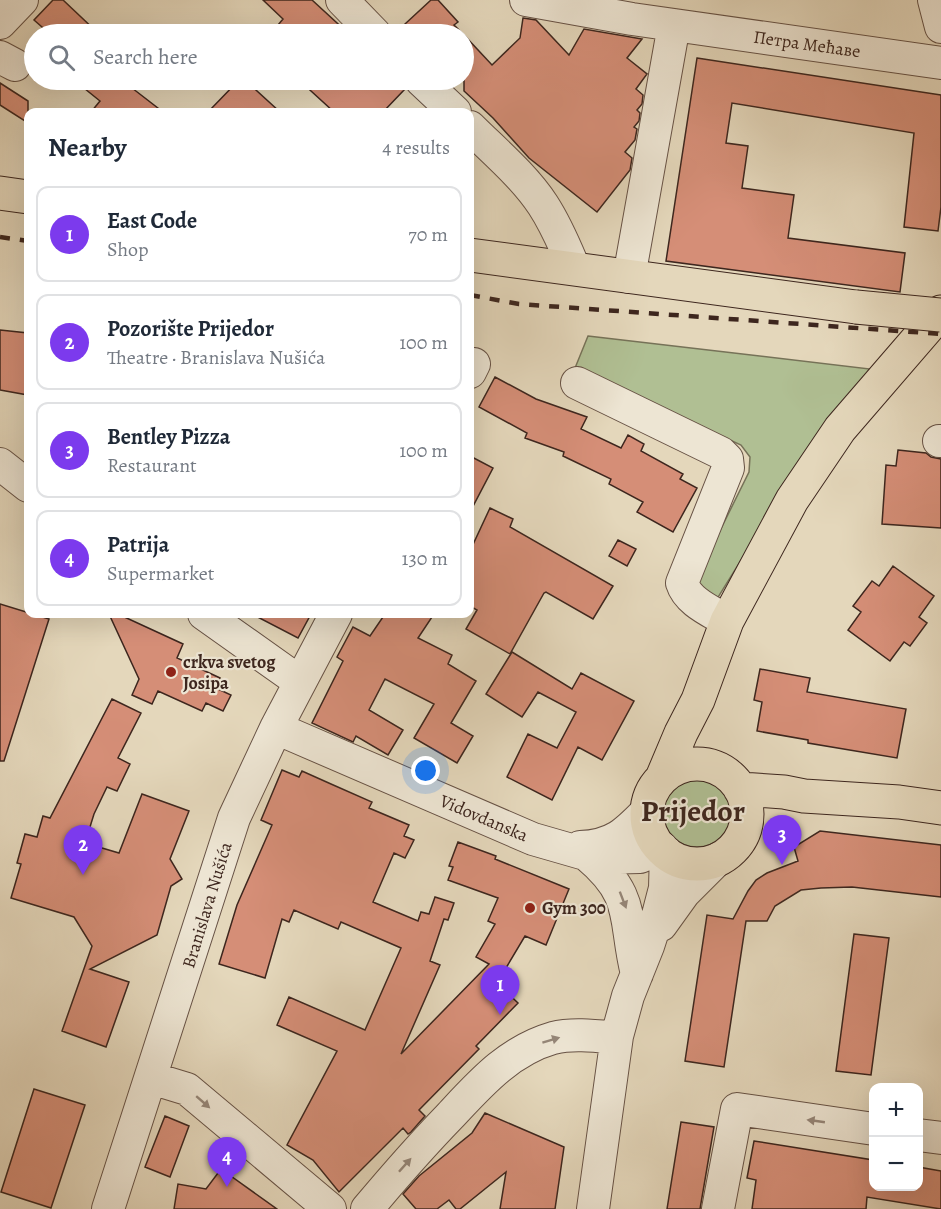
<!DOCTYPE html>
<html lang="en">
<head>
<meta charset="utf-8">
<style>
  body { margin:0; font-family:Alegreya,serif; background:#f2f2f3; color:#1f2937 }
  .controls { position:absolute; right:18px; bottom:18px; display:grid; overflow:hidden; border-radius:12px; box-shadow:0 6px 24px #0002 }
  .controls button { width:54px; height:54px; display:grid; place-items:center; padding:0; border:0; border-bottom:2px solid #e0e1e3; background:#fff; color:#1f2937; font:30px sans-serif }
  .you { position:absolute; left:426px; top:771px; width:21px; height:21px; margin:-15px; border:4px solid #fff; border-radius:50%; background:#1a73e8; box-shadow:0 0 0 9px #1a73e833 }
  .badge { display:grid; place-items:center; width:39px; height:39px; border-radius:50%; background:#7c3aed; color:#fff; font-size:20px; font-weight:700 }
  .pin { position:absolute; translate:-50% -50px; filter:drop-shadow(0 2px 3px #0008) }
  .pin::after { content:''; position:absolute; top:32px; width:21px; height:18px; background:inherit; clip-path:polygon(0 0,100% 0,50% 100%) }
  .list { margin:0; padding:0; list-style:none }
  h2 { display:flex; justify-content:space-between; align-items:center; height:78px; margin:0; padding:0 24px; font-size:26px }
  h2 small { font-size:20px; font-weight:400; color:#747a83 }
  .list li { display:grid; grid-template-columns:39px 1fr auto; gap:18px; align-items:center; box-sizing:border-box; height:96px; margin:0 12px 12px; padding:0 12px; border:2px solid #e0e1e3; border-radius:12px }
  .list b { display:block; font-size:22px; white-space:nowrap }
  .list p { margin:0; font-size:20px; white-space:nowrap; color:#747a83 }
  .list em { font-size:20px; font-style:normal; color:#747a83 }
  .icon { flex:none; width:33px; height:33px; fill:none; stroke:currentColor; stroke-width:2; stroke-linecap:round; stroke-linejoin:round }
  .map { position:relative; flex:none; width:941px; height:1209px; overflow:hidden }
  .search { position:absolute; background:#fff; box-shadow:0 6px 24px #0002; left:24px; top:24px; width:450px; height:66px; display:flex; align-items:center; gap:15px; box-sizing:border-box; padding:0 21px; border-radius:33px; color:#747a83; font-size:22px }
  .panel { position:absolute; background:#fff; box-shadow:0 6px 24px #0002; left:24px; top:108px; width:450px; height:510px; border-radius:12px }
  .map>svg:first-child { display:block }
</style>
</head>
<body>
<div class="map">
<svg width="941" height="1209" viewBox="0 0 941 1209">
  <rect width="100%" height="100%" fill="#e4d7bb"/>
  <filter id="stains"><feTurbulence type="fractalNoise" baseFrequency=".00333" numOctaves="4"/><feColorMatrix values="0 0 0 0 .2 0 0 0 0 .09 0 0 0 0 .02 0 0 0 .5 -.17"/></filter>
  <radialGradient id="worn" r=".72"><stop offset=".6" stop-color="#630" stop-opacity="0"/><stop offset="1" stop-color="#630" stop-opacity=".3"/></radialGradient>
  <path fill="#b0bf93" stroke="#767258" stroke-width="1.5" d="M588 336 870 369 818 436 717 599 698 584 701 569 749 472 750 457 741 445 575 368Z
    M663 813a34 34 0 1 1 68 0a34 34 0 1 1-68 0Z"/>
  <path fill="#d58e77" stroke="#3d261e" stroke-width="1.5" d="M53 0H63L99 34H50L34 20Z
    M263 0H312L349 34H287L278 25 283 19Z
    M431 0H438L458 22 454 25 463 34H414L405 24Z
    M523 18 536 20 569 55 584 29 642 39 627 58 647 74 636 89 643 95 642 104 637 110 640 113 639 121 634 127 637 129 635 140 625 152 632 158 630 170 597 212 529 158 493 118 464 91V35L492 65 520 38Z
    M697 58 941 95V207L938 231 904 227 914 133 732 103 726 143 748 146 742 188 794 195 788 238 905 253 900 292 666 261Z
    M74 80H139L132 88 163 112H91L100 101Z
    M239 80H245L280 112H208Z
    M299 80H393L404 90 383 112H334Z
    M0 83 28 101V123L0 105Z
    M0 330 28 333V395L0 390Z
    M495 377 536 399 587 417 581 429 621 448 628 435 644 444 641 451 683 474 680 479 697 488 673 532 637 512 643 502 609 484 611 479 563 456 564 452 525 438 527 433 479 407Z
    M898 450 926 453 931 457 941 459V528L882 524 886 465 896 466Z
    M470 456 493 468 470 512Z
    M490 508 513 519 510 527 613 586 593 619 546 592 544 593 510 654 466 629 477 610 470 606V551Z
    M618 540 636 549 627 566 609 556Z
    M893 566 934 596 919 617 927 623 910 646 904 642 890 661 848 630 861 612 853 606 872 581 879 586Z
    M0 604 49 619 4 761H0Z
    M109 614H118L183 644 177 658 220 678 216 688 231 695 223 711 206 703 202 711 158 691 152 704 132 695 139 679Z
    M252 614H311L298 638Z
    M385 614H434L418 638 452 655 448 664 476 681 451 723 473 736 457 763 414 738 434 704 385 679 369 710 403 730 388 755 356 736 353 742 312 723 343 661 337 657 353 627 370 636Z
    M512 652 572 689 581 673 634 701 602 760 578 747 552 800 507 777 528 734 557 748 576 712 538 692 522 717 486 694Z
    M760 669 810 678 807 692 906 709 897 758 808 743V740L757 731 762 702 754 700Z
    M112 699 141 713 118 758 130 764 117 791 107 787 94 814 85 843 119 853 142 794 189 811 170 859 182 879 171 886 157 935 90 969 129 982 106 1047 62 1031 92 946 74 917 11 898 21 864 17 863 25 834 37 837 43 816 50 818Z
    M282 770 299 777 302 771 331 784 372 802 369 808 409 825 404 836 414 840 405 858 394 853 373 902 418 921 421 912 429 914 435 897 454 903 448 920 444 919 430 961 440 965 401 1054 489 964 476 957 495 924 488 921 498 898 448 880 453 867 449 866 458 842 496 856 495 859 569 889 546 945 525 936 497 983 518 1003 476 1046 479 1049 419 1110 425 1116 411 1132 408 1134 403 1128 339 1192 313 1160 287 1145 337 1051 277 1025 289 997 365 1030 401 948 341 922 338 929 294 910 289 922 282 919 265 978 219 964 237 905 272 825 261 820Z
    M820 831 941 845V897L852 887 821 888 801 890 775 906 767 921H746L724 1067 685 1061 707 915 733 919 748 891 756 880 767 873 798 861 794 847Z
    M854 934 889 938 871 1075 836 1071Z
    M34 1089 85 1105 51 1208 1 1192Z
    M485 1113 564 1147 555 1209H500L506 1172 460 1209H456L449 1200 437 1209H416L403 1194 419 1176 472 1133Z
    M165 1116 189 1126 170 1177 145 1167Z
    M681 1122 714 1127 700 1209H667Z
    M754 1141 873 1160V1186H918V1167L941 1171V1209L867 1197 866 1209H752L756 1180 747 1178Z
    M221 1169 277 1209H174L178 1184 206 1189Z"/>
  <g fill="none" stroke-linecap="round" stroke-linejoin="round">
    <defs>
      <path id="minor" d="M342 0 375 34
        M526 0 632 19 941 63
        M934 0 941 27
        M0 23 22 0
        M0 57 15 65
        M421 80 455 112
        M470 127C494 151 524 176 543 205 556 225 565 246 574 268
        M629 277 674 25
        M470 372 474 364
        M577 383 721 453 727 459 728 468 682 583C688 602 711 611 727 621
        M939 441H941
        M0 464 28 486
        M204 614 300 682
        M276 728 533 839 599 858 640 857 662 848
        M580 847C613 846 626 833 648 810
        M587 855C637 897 623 918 637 974
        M661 925 684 893 718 859
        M151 1078 187 1089 330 1209
        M918 1135 941 1138
        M108 1209 234 818 276 728 336 614
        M367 1209C393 1178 420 1147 449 1117 479 1085 508 1051 553 1038 573 1033 596 1036 616 1038
        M593 1209 617 1036 628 996 648 946 658 915 665 888 666 852
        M718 1209 737 1109 874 1129"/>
      <path id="major" d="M0 193 28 197
        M470 255 856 307
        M647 814a50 50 0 1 1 100 0a50 50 0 1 1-100 0Z
        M662 778 681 733 698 700 727 621 792 500 840 429 941 312
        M740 789 784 792 804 796 899 802 941 808"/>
    </defs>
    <use href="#minor" stroke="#675245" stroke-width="34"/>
    <use href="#major" stroke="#3d261e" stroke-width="35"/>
    <use href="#minor" stroke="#ede5d3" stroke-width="32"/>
    <use href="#major" stroke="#e4d7bb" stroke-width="33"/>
    <path stroke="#3d261e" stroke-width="4.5" stroke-dasharray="10 10" stroke-linecap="butt" d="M0 237 28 241
      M470 295 519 304 941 334"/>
    <defs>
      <path id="major-bridge" d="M856 307 941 315"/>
    </defs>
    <use href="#major-bridge" stroke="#3d261e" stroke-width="35" stroke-linecap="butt"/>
    <use href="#major-bridge" stroke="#e4d7bb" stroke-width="33"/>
  </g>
  <defs><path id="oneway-solid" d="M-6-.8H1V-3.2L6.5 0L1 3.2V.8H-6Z" transform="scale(1.5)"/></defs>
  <g fill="#958678">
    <use href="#oneway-solid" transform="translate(623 900) rotate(69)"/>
    <use href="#oneway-solid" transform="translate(551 1040) rotate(-17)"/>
    <use href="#oneway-solid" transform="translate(203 1102) rotate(41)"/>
    <use href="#oneway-solid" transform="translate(816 1121) rotate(-172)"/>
    <use href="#oneway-solid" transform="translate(405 1165) rotate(-48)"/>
  </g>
  <g fill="#8f2418" stroke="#ede5d3" stroke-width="2">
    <circle cx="171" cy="672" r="6"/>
    <circle cx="530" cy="908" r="6"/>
  </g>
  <g text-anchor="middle" stroke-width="4.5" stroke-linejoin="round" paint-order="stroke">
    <g font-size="18" fill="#3d261e" stroke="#ede5d3">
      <text transform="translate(807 44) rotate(8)" y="6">Петра Мећаве</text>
      <text transform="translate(484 818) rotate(23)" y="6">Vidovdanska</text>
      <text transform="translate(207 905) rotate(-73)" y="6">Branislava Nušića</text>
    </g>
    <g font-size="18" font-weight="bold" fill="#3d261e" stroke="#ede5d3" text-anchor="start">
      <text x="183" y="668">crkva svetog<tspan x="183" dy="21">Josipa</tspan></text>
      <text x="542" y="914">Gym 300</text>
    </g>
    <g font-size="30" font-weight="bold" fill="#3d261e" stroke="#ede5d3">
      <text x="693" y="821">Prijedor</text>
    </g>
  </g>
  <rect width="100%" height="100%" filter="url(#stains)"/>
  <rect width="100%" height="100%" fill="url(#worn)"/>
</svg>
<div class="controls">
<button>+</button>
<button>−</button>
</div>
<div class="you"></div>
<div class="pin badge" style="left:500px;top:1015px">1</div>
<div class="pin badge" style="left:83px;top:875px">2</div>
<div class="pin badge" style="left:782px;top:865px">3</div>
<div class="pin badge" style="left:227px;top:1187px">4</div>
<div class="search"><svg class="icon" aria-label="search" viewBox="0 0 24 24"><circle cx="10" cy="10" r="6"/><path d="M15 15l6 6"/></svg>Search here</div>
<section class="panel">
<h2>Nearby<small>4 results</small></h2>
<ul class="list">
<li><span class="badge">1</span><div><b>East Code</b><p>Shop</p></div><em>70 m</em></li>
<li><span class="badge">2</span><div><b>Pozorište Prijedor</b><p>Theatre · Branislava Nušića</p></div><em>100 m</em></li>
<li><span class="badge">3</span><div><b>Bentley Pizza</b><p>Restaurant</p></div><em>100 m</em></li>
<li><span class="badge">4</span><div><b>Patrija</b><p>Supermarket</p></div><em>130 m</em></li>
</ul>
</section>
</div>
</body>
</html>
